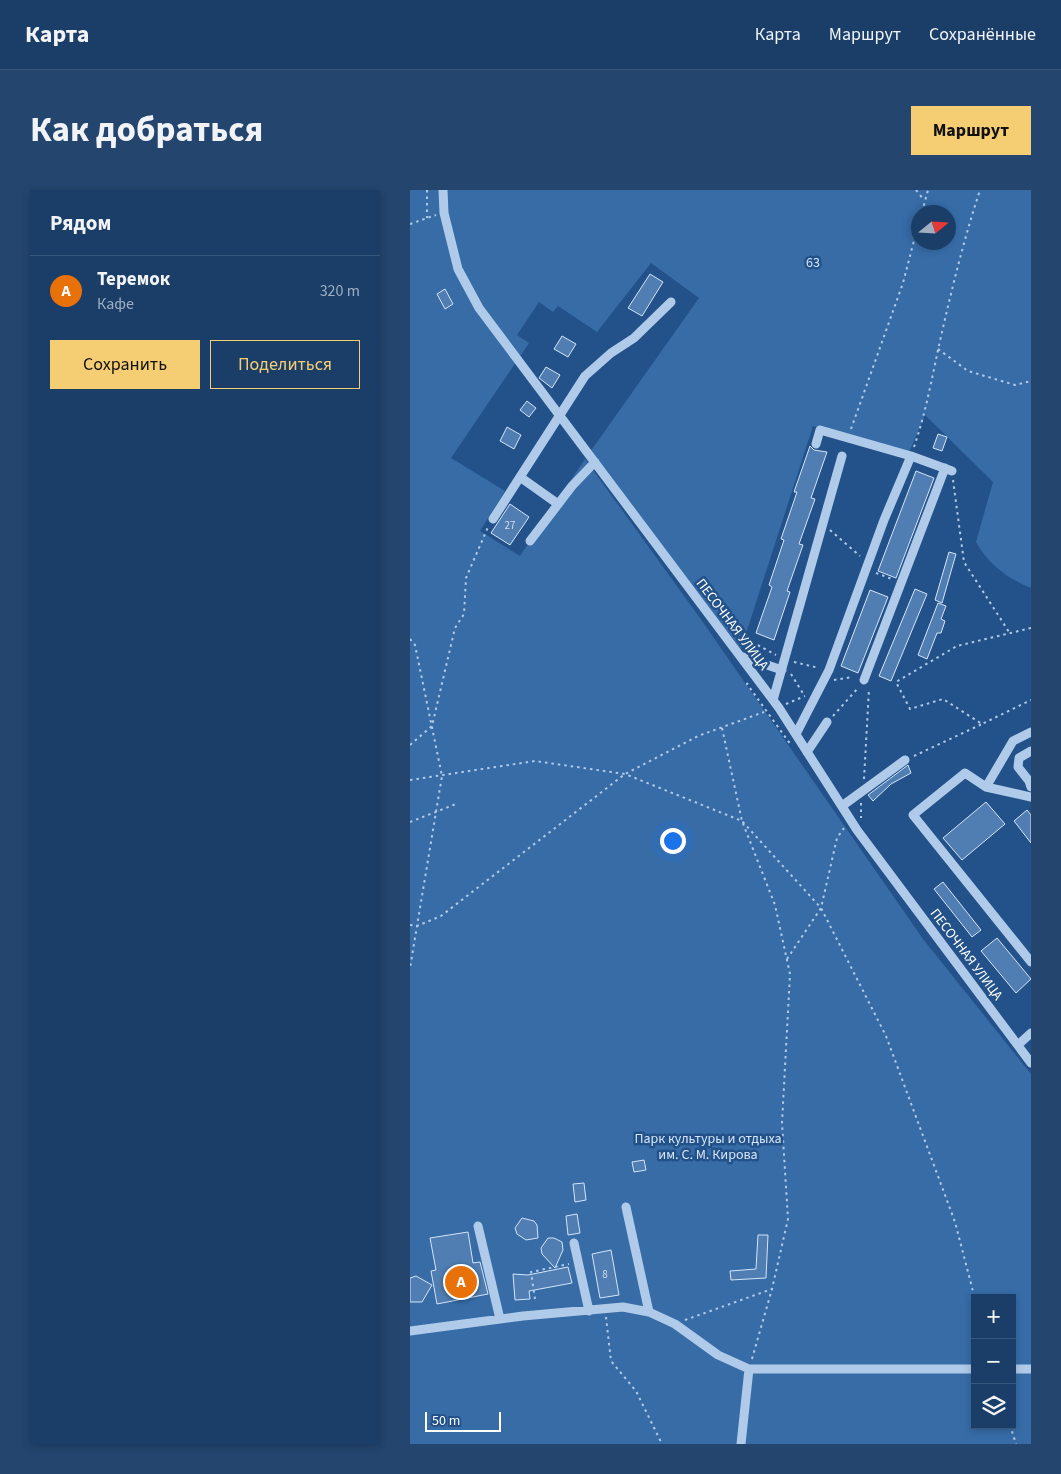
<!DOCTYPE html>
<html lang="ru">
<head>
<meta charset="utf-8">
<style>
  body { margin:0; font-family:"Source Sans 3",sans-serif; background:#23456e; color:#f1f3f6 }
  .controls { position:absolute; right:15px; bottom:15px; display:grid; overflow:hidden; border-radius:0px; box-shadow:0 2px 8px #0003 }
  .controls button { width:45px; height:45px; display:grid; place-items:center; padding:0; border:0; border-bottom:1px solid #38577c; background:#1a3e68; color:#f1f3f6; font:25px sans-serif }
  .compass { position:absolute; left:501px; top:15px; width:45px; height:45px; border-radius:50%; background:#1a3e68; box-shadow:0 2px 8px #0003; rotate:72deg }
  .scale { position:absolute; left:15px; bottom:12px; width:76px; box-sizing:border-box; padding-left:5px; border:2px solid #fff; border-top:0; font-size:14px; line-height:18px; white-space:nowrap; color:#fff; -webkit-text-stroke:4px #23528a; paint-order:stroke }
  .you { position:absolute; left:262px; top:650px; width:18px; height:18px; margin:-12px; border:4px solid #fff; border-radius:50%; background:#1a73e8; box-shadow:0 0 0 8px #1a73e833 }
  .badge { display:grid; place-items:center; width:32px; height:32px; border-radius:50%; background:#f5cd73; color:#fff; font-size:16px; font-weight:700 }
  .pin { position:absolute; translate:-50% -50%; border:2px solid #fff; box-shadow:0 1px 5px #0006 }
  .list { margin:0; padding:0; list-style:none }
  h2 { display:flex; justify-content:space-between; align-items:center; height:65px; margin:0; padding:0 20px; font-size:21px }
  h2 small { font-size:16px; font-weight:400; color:#9faec0 }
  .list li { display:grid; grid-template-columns:32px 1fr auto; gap:15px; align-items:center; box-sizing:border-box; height:70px; padding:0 20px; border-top:1px solid #38577c }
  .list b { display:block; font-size:19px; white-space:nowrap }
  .list p { margin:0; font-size:16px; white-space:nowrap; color:#9faec0 }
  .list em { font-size:16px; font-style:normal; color:#9faec0 }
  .actions { display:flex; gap:10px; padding:15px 20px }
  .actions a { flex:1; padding:11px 0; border:1px solid #f5cd73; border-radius:0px; text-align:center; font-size:18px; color:#f5cd73 }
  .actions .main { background:#f5cd73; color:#111 }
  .icon { flex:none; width:28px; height:28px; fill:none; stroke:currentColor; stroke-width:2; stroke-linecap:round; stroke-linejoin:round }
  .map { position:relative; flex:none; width:621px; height:1254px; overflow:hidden; border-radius:0px }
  header { display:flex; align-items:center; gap:30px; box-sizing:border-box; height:70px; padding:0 25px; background:#1a3e68; border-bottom:1px solid #38577c }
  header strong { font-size:24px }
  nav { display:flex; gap:28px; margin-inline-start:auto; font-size:18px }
  .intro { display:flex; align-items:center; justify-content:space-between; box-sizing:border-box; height:120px; padding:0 30px }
  h1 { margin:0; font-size:35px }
  .button { padding:12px 22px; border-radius:0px; background:#f5cd73; color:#111; font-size:18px; font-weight:700 }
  main { display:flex; gap:30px; padding:0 30px }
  aside { flex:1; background:#1a3e68; border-radius:0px; box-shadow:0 2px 8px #0003 }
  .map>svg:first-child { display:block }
</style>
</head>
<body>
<header>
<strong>Карта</strong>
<nav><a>Карта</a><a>Маршрут</a><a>Сохранённые</a></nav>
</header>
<div class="intro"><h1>Как добраться</h1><a class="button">Маршрут</a></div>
<main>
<aside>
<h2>Рядом<small></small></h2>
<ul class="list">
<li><span class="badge" style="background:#e8710a">A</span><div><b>Теремок</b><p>Кафе</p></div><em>320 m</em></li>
</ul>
<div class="actions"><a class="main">Сохранить</a><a>Поделиться</a></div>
</aside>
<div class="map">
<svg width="621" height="1254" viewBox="0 0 621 1254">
  <rect width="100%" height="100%" fill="#23528a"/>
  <path fill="#376ca7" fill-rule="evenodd" d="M0 0H621V398C598 389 578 374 566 352L583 292 515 225 497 267 403 236 331 459 180 262 289 108 241 73 187 142 148 116 143 122 129 112 107 145 119 153 41 268 95 301 70 341 110 366 175 269 290 428 513 749 621 884V1254H0ZM508 22H538V52H508ZM565 1108H602V1235H565Z"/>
  <path fill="#507eb3" stroke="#d4e5f8" d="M240 84 253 92 232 126 218 118Z
    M35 99 43 114 35 119 27 104Z
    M152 146 166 154 158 167 144 159Z
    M136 177 150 185 142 198 129 188Z
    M117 211 126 218 119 227 110 220Z
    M97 237 111 245 104 259 90 251Z
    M528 244 537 247 532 261 523 258Z
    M400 256 404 260 417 262 401 308 405 309 389 354 393 355 377 401 380 402 364 450 346 443 362 397 359 395 374 350 371 349 387 302H384Z
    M506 281 524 288 486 388 468 381Z
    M100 314 119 327 100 355 81 343Z
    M539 362 546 364 532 413 525 410Z
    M505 399 517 404 481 491 469 486Z
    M460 400 478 407 448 483 431 476Z
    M528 413 536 416 531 429 535 431 531 443H527L517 469 508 465Z
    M498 575 501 583 481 594 463 611 458 605Z
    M576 612 595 634 552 670 533 648Z
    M617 620 621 625V653L604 631Z
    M533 692 571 740 562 747 524 699Z
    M587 748 621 789 606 803 571 761Z
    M234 970 236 980 224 982 222 972Z
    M174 993 176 1010 165 1012 163 994Z
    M167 1024 170 1043 158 1045 156 1026Z
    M112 1028 124 1031 127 1035 128 1048 116 1050 107 1044 105 1038Z
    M58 1042 63 1073 70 1072 78 1104 27 1114 21 1081 26 1080 20 1048Z
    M348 1045H358L356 1088 321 1090 320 1081 346 1079Z
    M138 1048H144L152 1052 153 1060 145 1078 132 1064 131 1058Z
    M201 1060 209 1105 190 1108 182 1064Z
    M158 1077 162 1093 119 1101 120 1109 105 1110 103 1084 118 1085Z
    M6 1086 22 1095 12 1112H0V1088Z"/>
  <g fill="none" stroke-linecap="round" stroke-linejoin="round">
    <path stroke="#b0cbea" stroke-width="2" stroke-dasharray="2.5 4" stroke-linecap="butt" d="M17 0V28
      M506 0 514 10
      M512 22 518 0
      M0 34 26 25
      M528 159 558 181 605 195 621 191
      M441 239 493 93 508 35
      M504 257C515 225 521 193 528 160 540 106 553 52 570 0
      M543 290 554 372 599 442
      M420 340 450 366
      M466 383 482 389
      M621 438 547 456 486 492 500 519 533 509 572 534 621 510
      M0 449 5 455 32 586 0 778
      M342 452 366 465
      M384 472 409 478
      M381 484 394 505
      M424 490 443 487
      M338 493 337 494 381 555
      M376 514 395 506
      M423 526 448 498
      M0 555 22 536 45 438 54 424 56 388 78 337
      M504 566 572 534
      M454 589 459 499
      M0 590 125 571 215 584 332 631 411 718 476 846 545 1032 565 1109
      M451 613V628
      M0 632 46 614
      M0 735 7 736 31 726 215 584 288 546 354 522
      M377 769 411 718 427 648 434 638
      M125 1109 121 1082 159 1074
      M196 1127 201 1171 226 1201 252 1254
      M275 1130 362 1099 378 1029 372 933 380 784 365 715 332 631 312 538
      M342 1169 362 1099
      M600 1235 606 1254"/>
    <path stroke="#b0cbea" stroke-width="9" d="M33 0 34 23 48 79 69 118 369 518 447 640 621 873
      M406 254 410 240 501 266 542 281
      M110 287 148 314
      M83 329 175 186 201 163 224 148 261 112
      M120 351 162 296 185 272
      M330 466 372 480
      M454 490 535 278
      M363 510 432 266
      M621 542 603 551 576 597 555 583 503 625 621 772
      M386 544 419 480 474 330 501 266
      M621 561 609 568 608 577 619 591 621 597
      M397 562 417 532
      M576 597 621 607
      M432 616 495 570
      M608 855 621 843
      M216 1017 239 1122
      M68 1036 90 1129
      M164 1053 179 1121
      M0 1141 113 1126 213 1117 239 1122 265 1134 308 1165 339 1179H565
      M602 1179H621
      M331 1254 339 1179"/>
  </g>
  <g text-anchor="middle" stroke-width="5" stroke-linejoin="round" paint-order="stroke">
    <g font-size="11" fill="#d3dfec">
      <text x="100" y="339">27</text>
      <text x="195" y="1088">8</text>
    </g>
    <g font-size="14" fill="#d4e5f8" stroke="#23528a">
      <text x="403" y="77">63</text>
      <text x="298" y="953">Парк культуры и отдыха<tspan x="298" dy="16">им. С. М. Кирова</tspan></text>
    </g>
    <g font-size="14" fill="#fff" stroke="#23528a">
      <text transform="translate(323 434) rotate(53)" y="5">ПЕСОЧНАЯ УЛИЦА</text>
      <text transform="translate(557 764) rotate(53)" y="5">ПЕСОЧНАЯ УЛИЦА</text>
    </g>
  </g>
</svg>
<div class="controls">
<button>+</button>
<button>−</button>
<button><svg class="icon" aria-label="layers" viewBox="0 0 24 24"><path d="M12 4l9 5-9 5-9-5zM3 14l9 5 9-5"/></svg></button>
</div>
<svg class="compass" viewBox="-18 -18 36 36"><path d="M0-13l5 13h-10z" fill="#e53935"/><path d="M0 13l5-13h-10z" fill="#9faec0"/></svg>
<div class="scale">50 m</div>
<div class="you"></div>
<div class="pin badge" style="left:51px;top:1092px;background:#e8710a">A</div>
</div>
</main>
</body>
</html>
